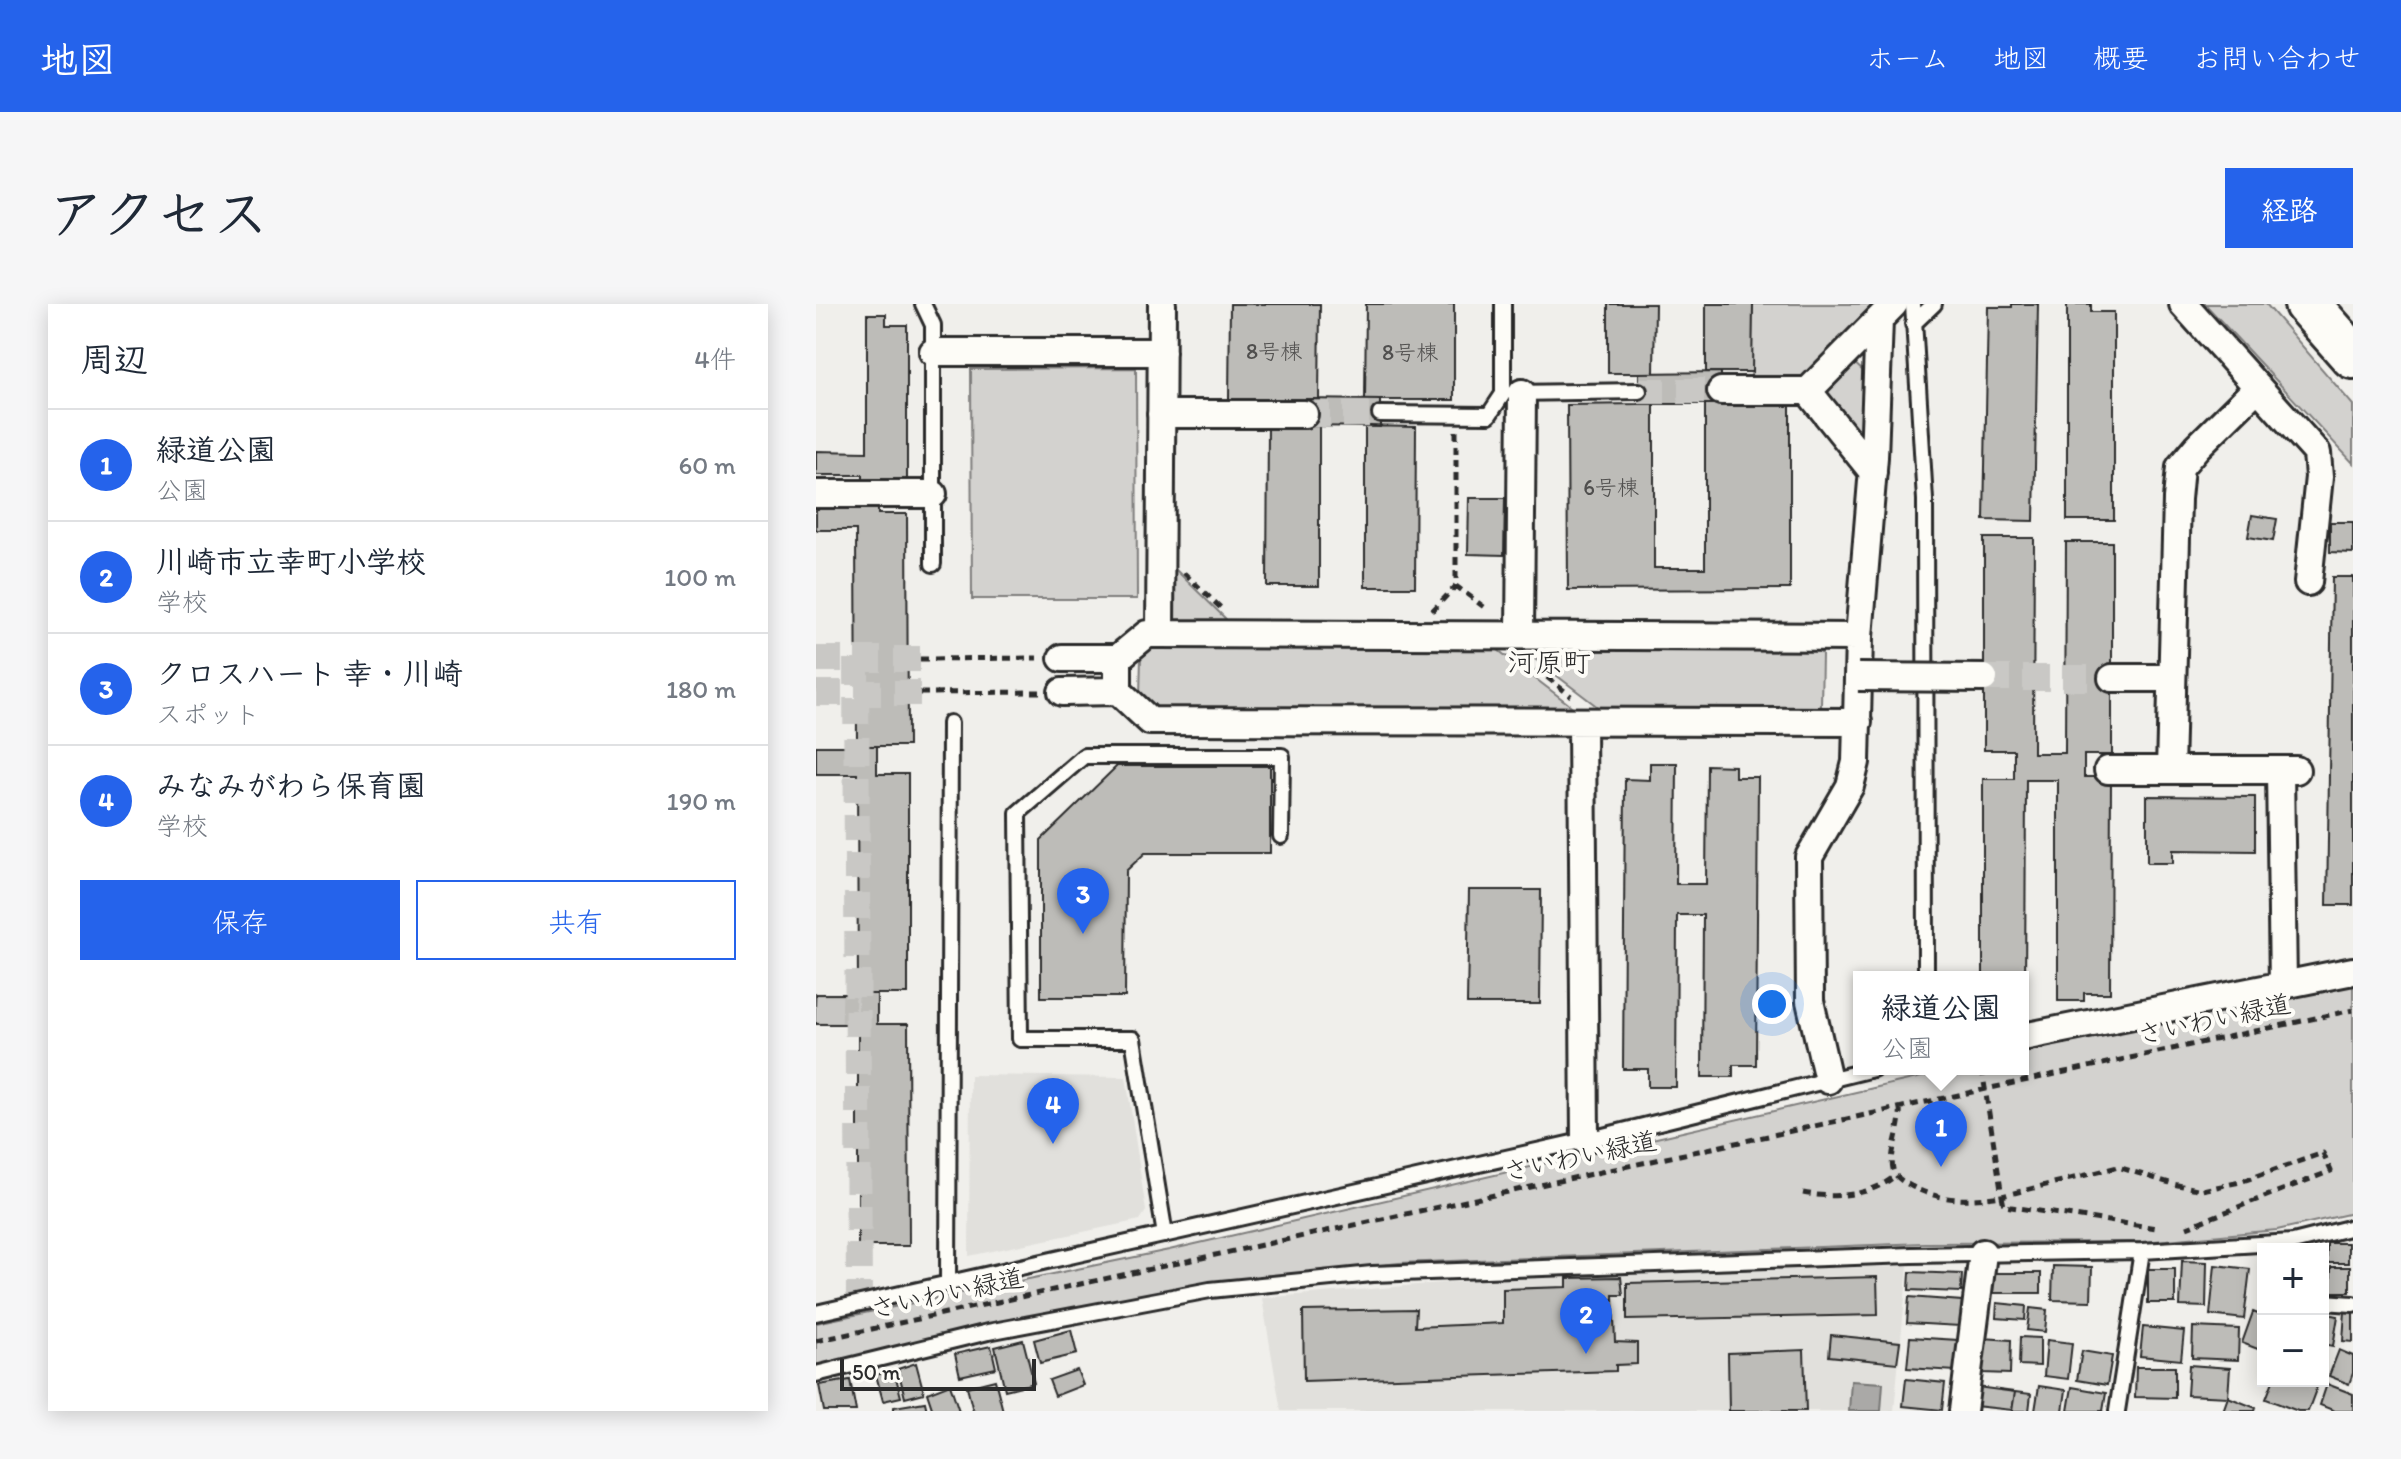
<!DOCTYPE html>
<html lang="ja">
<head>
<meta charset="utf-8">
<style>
  body { margin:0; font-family:Itim,"Klee One",sans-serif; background:#f6f6f7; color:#1f2937 }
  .controls { position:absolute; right:24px; bottom:24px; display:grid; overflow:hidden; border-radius:0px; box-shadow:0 4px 20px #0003 }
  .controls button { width:72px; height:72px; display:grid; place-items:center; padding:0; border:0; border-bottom:2px solid #e0e1e3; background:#fff; color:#1f2937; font:40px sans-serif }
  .scale { position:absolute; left:24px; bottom:20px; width:196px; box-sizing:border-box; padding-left:8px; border:4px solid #2b2b2b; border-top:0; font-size:22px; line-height:28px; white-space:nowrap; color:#2b2b2b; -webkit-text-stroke:6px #fdfcf7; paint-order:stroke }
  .you { position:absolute; left:956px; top:700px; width:28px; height:28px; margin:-20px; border:6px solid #fff; border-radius:50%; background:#1a73e8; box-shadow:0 0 0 12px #1a73e833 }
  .badge { display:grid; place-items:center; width:52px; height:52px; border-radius:50%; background:#2563eb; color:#fff; font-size:26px; font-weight:700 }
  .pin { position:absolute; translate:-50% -66px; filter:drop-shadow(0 2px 4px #0008) }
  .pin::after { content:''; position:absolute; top:42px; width:28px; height:24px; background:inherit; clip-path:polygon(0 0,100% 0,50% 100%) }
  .popup { position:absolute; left:1037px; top:667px; width:176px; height:104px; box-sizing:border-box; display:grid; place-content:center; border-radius:0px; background:#fff; filter:drop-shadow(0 2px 6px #0005); font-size:26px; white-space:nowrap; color:#747a83 }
  .popup b { font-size:30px; color:#1f2937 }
  .popup::after { content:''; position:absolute; left:50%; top:100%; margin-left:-16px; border:16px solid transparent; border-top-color:#fff }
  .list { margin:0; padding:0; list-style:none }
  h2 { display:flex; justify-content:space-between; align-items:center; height:104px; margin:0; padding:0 32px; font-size:34px }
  h2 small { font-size:26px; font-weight:400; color:#747a83 }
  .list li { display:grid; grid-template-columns:52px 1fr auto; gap:24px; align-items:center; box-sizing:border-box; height:112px; padding:0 32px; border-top:2px solid #e0e1e3 }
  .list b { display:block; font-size:30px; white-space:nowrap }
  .list p { margin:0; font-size:26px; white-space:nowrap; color:#747a83 }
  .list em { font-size:26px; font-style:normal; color:#747a83 }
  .actions { display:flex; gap:16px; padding:24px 32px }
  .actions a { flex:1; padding:18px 0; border:2px solid #2563eb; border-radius:0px; text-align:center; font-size:28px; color:#2563eb }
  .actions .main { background:#2563eb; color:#fff }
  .map { position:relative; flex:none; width:1537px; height:1107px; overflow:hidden; border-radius:0px }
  header { display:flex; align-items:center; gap:48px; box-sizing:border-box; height:112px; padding:0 40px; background:#2563eb; color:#fff }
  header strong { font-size:38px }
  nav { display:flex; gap:44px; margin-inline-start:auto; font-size:28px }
  .intro { display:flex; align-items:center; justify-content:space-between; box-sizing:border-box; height:192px; padding:0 48px }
  h1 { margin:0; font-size:56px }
  .button { padding:20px 36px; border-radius:0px; background:#2563eb; color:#fff; font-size:28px; font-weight:700 }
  main { display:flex; gap:48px; padding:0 48px }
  aside { flex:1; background:#fff; border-radius:0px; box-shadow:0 4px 20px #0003 }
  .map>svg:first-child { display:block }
</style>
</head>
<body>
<header>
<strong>地図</strong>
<nav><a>ホーム</a><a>地図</a><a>概要</a><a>お問い合わせ</a></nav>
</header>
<div class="intro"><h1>アクセス</h1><a class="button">経路</a></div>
<main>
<aside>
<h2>周辺<small>4件</small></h2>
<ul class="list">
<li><span class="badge">1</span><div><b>緑道公園</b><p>公園</p></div><em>60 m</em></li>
<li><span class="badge">2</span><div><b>川崎市立幸町小学校</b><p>学校</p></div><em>100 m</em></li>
<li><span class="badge">3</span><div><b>クロスハート 幸・川崎</b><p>スポット</p></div><em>180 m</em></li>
<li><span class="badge">4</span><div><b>みなみがわら保育園</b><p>学校</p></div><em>190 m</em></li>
</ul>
<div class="actions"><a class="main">保存</a><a>共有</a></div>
</aside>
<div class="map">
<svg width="1537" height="1107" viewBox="0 0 1537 1107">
  <rect width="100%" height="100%" fill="#f0efeb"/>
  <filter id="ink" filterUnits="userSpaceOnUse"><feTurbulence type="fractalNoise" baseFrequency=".0125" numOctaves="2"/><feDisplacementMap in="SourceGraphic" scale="16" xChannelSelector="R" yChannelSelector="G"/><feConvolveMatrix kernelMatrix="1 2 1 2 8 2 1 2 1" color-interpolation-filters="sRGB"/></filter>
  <g filter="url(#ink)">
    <path fill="#e1e0dc" d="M154 771 310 773 330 907 324 916 153 952Z
      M1092 962 1078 1107H465L446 994 637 978 775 970Z"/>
    <path fill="#d3d2cf" stroke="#7f7e7d" stroke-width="2" d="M937 0H1059V2L985 79H935Z
      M1389 0H1450L1537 101V159Z
      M1035 56 1048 68V137L1000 93Z
      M320 64 321 295H156L155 65Z
      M360 266 414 319H363L353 311 355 269Z
      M343 336 674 340 767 411 343 412 324 392 325 353Z
      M698 339 993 340 1006 350 1005 403 993 412 795 413Z
      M1537 675V909L1461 926 1328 938 1108 939 583 959 414 978 266 1002 0 1061V1019L353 946 1140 765H1207V744Z"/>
    <path fill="#aaa9a7" stroke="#777775" stroke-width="2" d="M1035 1077 1067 1079 1065 1107H1033Z"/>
    <path fill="#bdbcb8" stroke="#2b2b2b" stroke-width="2" d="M414 0H504L503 95H413Z
      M550 0H638V96H549Z
      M792 0H839L838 69H792Z
      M890 0H937L936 68H890Z
      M1196 0H1222L1218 217 1168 216 1172 3H1196Z
      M1251 0H1275V8H1298V216H1251Z
      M51 10H70V21H91V183H47V171H0V147L51 148Z
      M905 68V100H823V69Z
      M488 95 564 96V123L488 122Z
      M823 100H838V264H889V100H974V285L752 286 751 101Z
      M452 122H503V282H451Z
      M549 122 600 123 599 283H549Z
      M653 194H689L688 251 652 250Z
      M0 196H62V210H91L92 442H41L40 226H0Z
      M1436 211 1461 215 1457 237 1432 233Z
      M1514 218H1537V249L1514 248Z
      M1168 234H1218L1217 449H1249L1250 238H1296V451H1268V473H1295L1294 689H1268V697H1242V476H1210L1209 693H1207V673H1167V475H1198V446H1168Z
      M1516 273H1537V601H1511Z
      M0 442H61V470H92V690H42L41 470H0Z
      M834 459H861L860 580H890L891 461 919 462V473H942L940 761H917V773H886L887 611H861L860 783H832V765H807L809 475 834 476Z
      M301 462H454V549H329L310 567 309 693H225V536Z
      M1331 492 1439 493V547L1357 546V559H1331Z
      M653 586H725L724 700H651Z
      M0 690H61V720H92L93 942H42V720H0Z
      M1511 939H1532V959H1511Z
      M1366 957 1391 958 1390 1003 1364 1002Z
      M1399 961 1434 965 1428 1015 1394 1011Z
      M1237 962 1276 963 1275 997 1236 996Z
      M1515 963H1534V988H1515Z
      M1332 965H1359V999H1332Z
      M1094 968 1146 970 1145 988 1093 986Z
      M1170 969H1225V989H1170Z
      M805 973 807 991H797L799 1038 821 1039V1060L800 1061V1067L488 1077 487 1007 600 1005 599 1023 687 1019V985L751 983V974Z
      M1061 973 1062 1011 811 1016V979Z
      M1093 993 1146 997 1144 1022 1091 1019Z
      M1181 999 1210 1002 1209 1016 1180 1014Z
      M1214 1004 1231 1006 1229 1028 1211 1026Z
      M1529 1007H1537V1038L1527 1037Z
      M1437 1008 1447 1012V1047L1426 1039Z
      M1507 1009 1522 1012 1517 1042 1507 1040Z
      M1327 1023 1368 1027 1365 1056 1324 1052Z
      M1377 1023 1423 1025 1422 1056 1376 1054Z
      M255 1026 261 1050 224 1059 218 1036Z
      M1015 1031 1084 1038 1081 1059 1013 1052Z
      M1094 1033 1142 1036 1140 1067 1091 1064Z
      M1204 1033 1224 1034V1062L1203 1061Z
      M1167 1034 1195 1036 1194 1070 1166 1069Z
      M207 1036 218 1079 189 1086 179 1043Z
      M1231 1036 1256 1039 1252 1075 1228 1072Z
      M175 1042 180 1064 144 1072 139 1050Z
      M988 1046 990 1107H913L912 1049Z
      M1523 1046 1537 1052V1069L1533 1080 1513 1072Z
      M1266 1047 1296 1052 1291 1081 1261 1076Z
      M100 1059 108 1089 89 1094 82 1065Z
      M1373 1061 1414 1064 1412 1093 1371 1091Z
      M1320 1063H1359V1094L1319 1093Z
      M78 1066 85 1093 67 1097 60 1071Z
      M261 1066 267 1081 239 1092 233 1076Z
      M1090 1075 1129 1079 1126 1106 1087 1102Z
      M34 1076 40 1107H8L3 1081Z
      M179 1076 187 1107H157L151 1083Z
      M1457 1077H1494L1502 1080 1492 1107H1482L1450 1095Z
      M134 1080 143 1107H117L111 1089Z
      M1511 1080 1537 1090V1107H1519L1504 1101Z
      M1223 1082 1250 1086 1247 1107H1219Z
      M1161 1083 1199 1088 1196 1106 1159 1102Z
      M1256 1083 1290 1089 1287 1107H1252Z
      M1199 1088 1215 1090 1213 1107H1196Z
      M1412 1093 1440 1104 1439 1107H1407Z
      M109 1098 111 1107H78V1103Z"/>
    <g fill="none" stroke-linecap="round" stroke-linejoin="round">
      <path stroke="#c9c8c5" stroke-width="26" stroke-dasharray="26 13" stroke-linecap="butt" d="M823 87H905
        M488 110H564
        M0 355H104
        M40 355 43 999
        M1168 374H1296
        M0 389H104
        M0 705 42 706"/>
      <defs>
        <path id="lane" d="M107 0 117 21V260
          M1097 0 1109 196 1110 673
          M1097 20 1118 0
          M699 89 823 87
          M564 110 673 111 687 90V0
          M349 931 317 735H204L202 509 268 452H466L465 532
          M132 980 134 419
          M1507 998 1537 1000
          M0 1009 783 833 1057 765
          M0 1070 172 1028 394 986 556 970 1096 951 1326 947 1477 938 1537 923
          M1301 1107 1326 947"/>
        <path id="street" d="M346 0 344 330 1043 333
          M1367 0 1501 149 1503 173 1492 278
          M117 48H346
          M905 87H992L1078 0
          M992 87 1057 168
          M345 110H488
          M0 190H117
          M344 330H331L302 354V387L334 417 1042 418
          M704 331 706 89
          M246 354H302
          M1296 374H1356
          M246 388 302 387
          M766 418 769 836
          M1292 466H1480
          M1354 466 1361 195 1364 163 1381 143 1442 83
          M1464 466 1467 682
          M1207 733 1537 667
          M1012 776 994 697 993 553 1034 482 1040 458 1043 333 1058 153 1063 16
          M1147 1107 1167 949"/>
        <path id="highway" d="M1491 0 1537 52"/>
      </defs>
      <use href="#lane" stroke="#2b2b2b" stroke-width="20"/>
      <use href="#street" stroke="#2b2b2b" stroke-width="32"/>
      <use href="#highway" stroke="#2b2b2b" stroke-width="50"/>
      <path stroke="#2b2b2b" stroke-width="5" stroke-dasharray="8 6" stroke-linecap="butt" d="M640 127V282L672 306
        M368 269 407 306
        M616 307 640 282
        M104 355 221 354
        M709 356 755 392
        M104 389 225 388
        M1123 765V767L1132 765
        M1166 765 1186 892 1302 863 1357 880 1386 886 1424 878 1507 849 1515 867 1371 923
        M1084 803C1086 823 1073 848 1077 865 1079 874 1088 878 1095 882 1125 898 1153 897 1186 892L1188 902 1341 924
        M987 889C1017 895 1056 892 1080 871
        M0 1037 1537 706"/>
      <use href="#lane" stroke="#fdfcf7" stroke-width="14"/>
      <use href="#street" stroke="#fdfcf7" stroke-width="26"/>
      <use href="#highway" stroke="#fdfcf7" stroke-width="44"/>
      <defs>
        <path id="street-bridge" d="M1042 373 1168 374"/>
      </defs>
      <use href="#street-bridge" stroke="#2b2b2b" stroke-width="32" stroke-linecap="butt"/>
      <use href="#street-bridge" stroke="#fdfcf7" stroke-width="26"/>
    </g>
  </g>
  <g text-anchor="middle" stroke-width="8" stroke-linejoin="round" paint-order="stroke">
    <g font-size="22" fill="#504f4e">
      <text x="458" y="55">8号棟</text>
      <text x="594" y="56">8号棟</text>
      <text x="795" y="191">6号棟</text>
    </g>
    <g font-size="26" fill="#2b2b2b" stroke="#fdfcf7">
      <text transform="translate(1398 715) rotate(-12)" y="9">さいわい緑道</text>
      <text transform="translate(764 852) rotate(-12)" y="9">さいわい緑道</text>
      <text transform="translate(131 989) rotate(-12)" y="9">さいわい緑道</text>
    </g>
    <g font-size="28" fill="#2b2b2b" stroke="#fdfcf7">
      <text x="733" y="368">河原町</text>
    </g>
  </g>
</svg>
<div class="controls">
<button>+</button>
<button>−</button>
</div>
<div class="scale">50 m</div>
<div class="you"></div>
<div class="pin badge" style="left:1125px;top:863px">1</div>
<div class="popup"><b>緑道公園</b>公園</div>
<div class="pin badge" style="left:770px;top:1050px">2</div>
<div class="pin badge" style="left:267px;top:630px">3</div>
<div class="pin badge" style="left:237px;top:840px">4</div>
</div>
</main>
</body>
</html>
